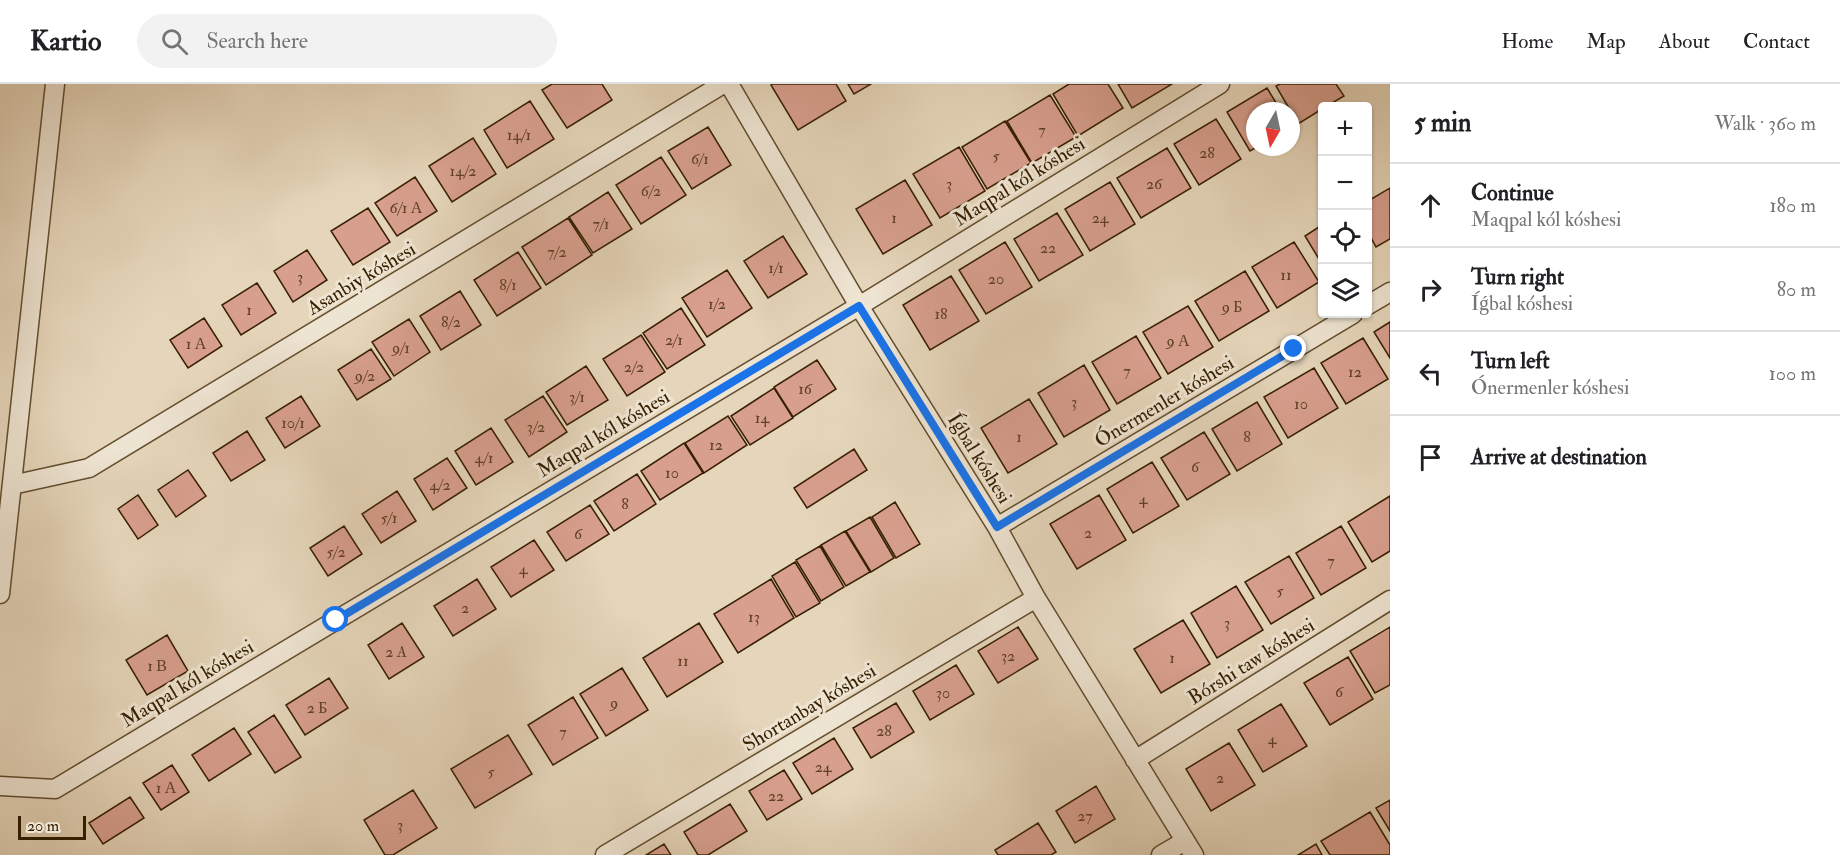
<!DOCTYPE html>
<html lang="en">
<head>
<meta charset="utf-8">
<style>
  body { margin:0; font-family:"IM FELL Double Pica",serif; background:#f2f2f2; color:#202124 }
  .controls { position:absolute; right:18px; top:18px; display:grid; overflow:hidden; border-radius:6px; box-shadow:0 2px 4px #0004 }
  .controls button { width:54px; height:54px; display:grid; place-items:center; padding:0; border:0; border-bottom:2px solid #e0e0e0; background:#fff; color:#202124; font:30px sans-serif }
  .compass { position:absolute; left:1246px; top:18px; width:54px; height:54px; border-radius:50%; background:#fff; box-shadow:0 2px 4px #0004; rotate:189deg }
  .scale { position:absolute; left:18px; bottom:15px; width:68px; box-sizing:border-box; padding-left:6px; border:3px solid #372000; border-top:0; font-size:16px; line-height:21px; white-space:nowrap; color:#372000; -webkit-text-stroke:4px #eee4d2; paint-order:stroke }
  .stop { position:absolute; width:18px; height:18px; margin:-14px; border:4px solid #1a73e8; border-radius:50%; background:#fff }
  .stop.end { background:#1a73e8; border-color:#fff; box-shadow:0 2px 6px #0008 }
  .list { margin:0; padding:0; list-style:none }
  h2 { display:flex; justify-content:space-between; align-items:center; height:78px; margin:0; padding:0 24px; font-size:26px }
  h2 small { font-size:20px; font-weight:400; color:#757577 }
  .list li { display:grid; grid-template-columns:39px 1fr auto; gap:18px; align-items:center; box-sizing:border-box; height:84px; padding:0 24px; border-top:2px solid #e0e0e0 }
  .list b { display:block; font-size:22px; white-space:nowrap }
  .list p { margin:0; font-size:20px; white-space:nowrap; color:#757577 }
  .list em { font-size:20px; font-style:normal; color:#757577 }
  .icon { flex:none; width:33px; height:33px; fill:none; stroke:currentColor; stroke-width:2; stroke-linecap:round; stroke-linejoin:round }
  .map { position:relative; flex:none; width:1390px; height:771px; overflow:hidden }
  header { display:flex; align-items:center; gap:36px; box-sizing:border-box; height:84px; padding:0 30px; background:#fff; border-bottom:2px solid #e0e0e0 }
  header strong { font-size:28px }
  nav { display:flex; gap:33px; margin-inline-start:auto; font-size:21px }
  .search { width:420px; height:54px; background:#f2f2f2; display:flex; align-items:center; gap:15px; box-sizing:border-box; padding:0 21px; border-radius:33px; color:#757577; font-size:22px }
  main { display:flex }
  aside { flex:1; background:#fff }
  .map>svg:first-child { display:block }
</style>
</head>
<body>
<header>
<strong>Kartio</strong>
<div class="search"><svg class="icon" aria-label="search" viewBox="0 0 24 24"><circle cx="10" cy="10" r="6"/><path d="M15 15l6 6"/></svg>Search here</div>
<nav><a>Home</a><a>Map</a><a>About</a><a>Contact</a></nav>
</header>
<main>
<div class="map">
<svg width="1390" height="771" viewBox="0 0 1390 771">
  <rect width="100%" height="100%" fill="#e5d5ba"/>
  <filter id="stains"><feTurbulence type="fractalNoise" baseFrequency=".00333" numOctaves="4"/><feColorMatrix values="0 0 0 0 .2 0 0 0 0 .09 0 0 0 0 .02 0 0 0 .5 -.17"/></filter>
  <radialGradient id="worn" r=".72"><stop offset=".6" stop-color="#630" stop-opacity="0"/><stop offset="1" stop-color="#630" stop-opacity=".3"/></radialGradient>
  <path fill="#d89f8e" stroke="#372000" stroke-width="1.5" d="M552 0H602L612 16 567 44 542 6Z
    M773 0H836L846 17 798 46 771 1Z
    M848 0H871L854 10Z
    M1069 0H1108L1123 24 1078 52 1053 10Z
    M1118 0H1172L1132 24Z
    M1280 0H1336L1344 12 1327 22H1322V25L1298 40 1276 2Z
    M1267 4 1281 27H1255V63H1257L1250 67 1227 28Z
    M1050 11 1076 53 1032 79 1007 37Z
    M530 17 554 55 507 84 484 46Z
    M1216 35 1241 75 1199 101 1174 60Z
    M1005 37 1031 79 987 105 962 63Z
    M708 43 731 81 692 105 668 67Z
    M473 54 496 90 452 118 429 82Z
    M959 63 985 107 940 134 913 90Z
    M1167 64 1191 104 1141 134 1117 94Z
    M661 73 686 111 641 140 616 101Z
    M415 93 437 127 397 152 375 119Z
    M905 96 932 141 883 170 856 125Z
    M1110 98 1135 140 1090 167 1065 125Z
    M1390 104V155L1376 163 1368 148V117Z
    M608 108 632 145 593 169 569 133Z
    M368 124 390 158 353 181 331 147Z
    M1057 129 1083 171 1039 197 1014 155Z
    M568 134 592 171 546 201 522 163Z
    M1322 141V180L1305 152Z
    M783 152 807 190 768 214 744 177Z
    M1005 158 1032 203 986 230 959 186Z
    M1294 158 1319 198 1277 224 1252 183Z
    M307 166 327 196 293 218 274 187Z
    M518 168 541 204 497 232 474 196Z
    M727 186 752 224 707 253 682 214Z
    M1245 187 1269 227 1219 257 1195 217Z
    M951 192 979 237 930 266 903 221Z
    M257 199 276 229 241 251 222 221Z
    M460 207 481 241 441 266 420 232Z
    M1188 222 1213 263 1168 290 1143 248Z
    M681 224 705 261 667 285 643 249Z
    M204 234 222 262 188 284 170 256Z
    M409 235 430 268 394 292 372 258Z
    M1390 238V274L1374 248Z
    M641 251 665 288 627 312 603 275Z
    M1136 252 1161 294 1117 320 1092 278Z
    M1363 254 1388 295 1346 320 1321 279Z
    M371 265 391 295 357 316 338 286Z
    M817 276 836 305 793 333 774 303Z
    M1084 281 1110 326 1064 353 1038 309Z
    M586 282 608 316 567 341 546 308Z
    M1314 284 1338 324 1288 354 1264 313Z
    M774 304 793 334 750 361 731 332Z
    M301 312 320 342 285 364 266 334Z
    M543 312 567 348 529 373 505 336Z
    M1029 315 1057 360 1008 389 981 344Z
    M1257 318 1282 360 1237 387 1212 345Z
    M728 332 747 361 704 389 685 359Z
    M491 344 513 378 476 401 455 367Z
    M247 347 265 376 231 397 213 369Z
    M1204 348 1230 390 1187 416 1161 374Z
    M684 359 703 389 660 416 641 387Z
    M854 365 867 386 807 424 794 404Z
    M447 374 467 404 433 426 414 395Z
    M1152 378 1179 422 1133 449 1107 405Z
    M188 386 206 412 176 433 158 406Z
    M637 390 656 420 614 447 594 417Z
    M397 407 416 437 381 459 362 430Z
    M138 411 158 441 138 455 118 425Z
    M1099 411 1126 456 1077 485 1050 440Z
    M1390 412V467L1372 478 1348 438Z
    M895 418 920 460 896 474 872 433Z
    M590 421 609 450 566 477 547 448Z
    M870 433 894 474 871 488 846 447Z
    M344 442 362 470 328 492 310 464Z
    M1341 442 1366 484 1321 511 1296 469Z
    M845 447 870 488 846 502 821 461Z
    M534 456 554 486 511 513 491 483Z
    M820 462 844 503 821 517 796 476Z
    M1289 472 1314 514 1271 540 1245 498Z
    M795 478 820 519 796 533 772 492Z
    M477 495 496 525 453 552 434 522Z
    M771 495 794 534 738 569 714 530Z
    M1236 502 1263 546 1217 574 1191 529Z
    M1183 536 1210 580 1161 609 1134 565Z
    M402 539 424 573 389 595 368 561Z
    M699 539 723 578 667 613 643 574Z
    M1018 543 1038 575 998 599 978 567Z
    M1390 543V601L1375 609 1350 567Z
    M167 551 188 587 147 611 126 576Z
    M1348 573 1373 615 1330 641 1304 599Z
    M956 581 974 610 930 636 913 607Z
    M622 584 648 626 606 652 580 610Z
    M329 594 348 624 305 651 286 621Z
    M573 613 598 654 553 681 528 641Z
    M896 619 914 648 871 674 853 644Z
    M1281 620 1307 662 1263 688 1238 646Z
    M274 631 301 673 275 689 248 648Z
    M234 644 251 670 209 697 192 671Z
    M508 651 532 690 475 724 451 685Z
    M834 654 853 685 812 710 793 679Z
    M1229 659 1255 701 1211 727 1186 685Z
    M172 681 189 708 161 726 143 699Z
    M784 686 802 715 767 736 749 707Z
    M1096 702 1115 735 1075 759 1056 727Z
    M413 706 437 744 393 771H385L364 736Z
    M130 713 144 734 103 760 89 739Z
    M1390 716V747L1376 724Z
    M730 720 747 747 708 771H698L684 748Z
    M1370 728 1390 761V771H1330L1321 757Z
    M1038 739 1056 768 1051 771H998L995 766Z
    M664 760 671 771H646Z
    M1316 760 1322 771H1298Z"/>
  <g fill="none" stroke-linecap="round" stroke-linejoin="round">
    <defs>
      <path id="street" d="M729 0 859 222 997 443 1036 514 1194 771
        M1368 221 1390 208
        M12 401 89 384 723 0
        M997 443 1353 230
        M0 510 55 0
        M1135 676 1390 516
        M0 702 55 705 859 222 1220 0
        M605 771 1036 514
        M1161 771 1185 757"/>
    </defs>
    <use href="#street" stroke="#624d2e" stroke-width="21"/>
    <use href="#street" stroke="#eee4d2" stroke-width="18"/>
  </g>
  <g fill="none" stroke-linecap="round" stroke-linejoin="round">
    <path stroke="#1a73e8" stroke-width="8" d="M336 536 859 222 997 443 1294 265"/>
  </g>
  <g text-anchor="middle" stroke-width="6" stroke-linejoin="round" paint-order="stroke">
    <g font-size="16" fill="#5f4024">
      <text x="1042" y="51">7</text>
      <text x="519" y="56">14/1</text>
      <text x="1207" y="74">28</text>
      <text x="996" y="77">5</text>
      <text x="700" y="80">6/1</text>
      <text x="463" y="92">14/2</text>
      <text x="949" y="105">3</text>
      <text x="1154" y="105">26</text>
      <text x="651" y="112">6/2</text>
      <text x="406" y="129">6/1 А</text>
      <text x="894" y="139">1</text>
      <text x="1100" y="139">24</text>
      <text x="601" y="145">7/1</text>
      <text x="1048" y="169">22</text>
      <text x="557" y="173">7/2</text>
      <text x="776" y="189">1/1</text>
      <text x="1286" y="196">11</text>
      <text x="300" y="198">3</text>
      <text x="996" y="200">20</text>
      <text x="508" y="206">8/1</text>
      <text x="717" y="225">1/2</text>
      <text x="1232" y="228">9 Б</text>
      <text x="249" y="231">1</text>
      <text x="941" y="235">18</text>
      <text x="451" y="243">8/2</text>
      <text x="674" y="261">2/1</text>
      <text x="1178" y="262">9 А</text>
      <text x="196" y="265">1 А</text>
      <text x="401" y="269">9/1</text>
      <text x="634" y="288">2/2</text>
      <text x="1127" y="292">7</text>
      <text x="1355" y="293">12</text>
      <text x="365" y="297">9/2</text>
      <text x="805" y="310">16</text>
      <text x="577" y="318">3/1</text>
      <text x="1074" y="323">3</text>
      <text x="1301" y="325">10</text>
      <text x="762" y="339">14</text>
      <text x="293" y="344">10/1</text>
      <text x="536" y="348">3/2</text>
      <text x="1019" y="358">1</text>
      <text x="1247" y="358">8</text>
      <text x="716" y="366">12</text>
      <text x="484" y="379">4/1</text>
      <text x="1195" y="388">6</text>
      <text x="672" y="394">10</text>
      <text x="440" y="406">4/2</text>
      <text x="1143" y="420">4</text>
      <text x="625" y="425">8</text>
      <text x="389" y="439">5/1</text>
      <text x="1088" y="454">2</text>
      <text x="578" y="455">6</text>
      <text x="336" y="473">5/2</text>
      <text x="1331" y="482">7</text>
      <text x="523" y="490">4</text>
      <text x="1280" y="512">5</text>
      <text x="465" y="529">2</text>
      <text x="754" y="538">13</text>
      <text x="1227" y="544">3</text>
      <text x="396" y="573">2 A</text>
      <text x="1008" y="577">32</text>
      <text x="1172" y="579">1</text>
      <text x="683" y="582">11</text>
      <text x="157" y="587">1 В</text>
      <text x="1339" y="613">6</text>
      <text x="943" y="614">30</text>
      <text x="614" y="624">9</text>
      <text x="317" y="629">2 Б</text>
      <text x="884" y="652">28</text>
      <text x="563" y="653">7</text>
      <text x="1272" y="660">4</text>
      <text x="823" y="688">24</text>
      <text x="491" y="693">5</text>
      <text x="1220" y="699">2</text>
      <text x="166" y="709">1 А</text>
      <text x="776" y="717">22</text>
      <text x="1085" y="737">27</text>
      <text x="400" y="746">3</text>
    </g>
    <g font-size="20" fill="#372000" stroke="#eee4d2">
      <text transform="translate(1019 97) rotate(-32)" y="7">Maqpal kól kóshesi</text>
      <text transform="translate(361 194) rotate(-31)" y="7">Asanbiy kóshesi</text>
      <text transform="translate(1164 317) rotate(-31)" y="7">Ónermenler kóshesi</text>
      <text transform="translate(603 349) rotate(-31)" y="7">Maqpal kól kóshesi</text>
      <text transform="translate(980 374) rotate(58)" y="7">Íǵbal kóshesi</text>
      <text transform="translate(1251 577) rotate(-32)" y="7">Bórshi taw kóshesi</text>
      <text transform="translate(187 599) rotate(-31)" y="7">Maqpal kól kóshesi</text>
      <text transform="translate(809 623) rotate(-31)" y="7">Shortanbay kóshesi</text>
    </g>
  </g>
  <rect width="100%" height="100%" filter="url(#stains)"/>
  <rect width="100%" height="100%" fill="url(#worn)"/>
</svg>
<div class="controls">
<button>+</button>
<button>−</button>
<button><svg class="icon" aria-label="locate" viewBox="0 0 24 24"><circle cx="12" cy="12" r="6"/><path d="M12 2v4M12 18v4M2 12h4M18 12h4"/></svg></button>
<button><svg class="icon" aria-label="layers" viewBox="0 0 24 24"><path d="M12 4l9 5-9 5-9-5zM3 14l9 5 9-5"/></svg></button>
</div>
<svg class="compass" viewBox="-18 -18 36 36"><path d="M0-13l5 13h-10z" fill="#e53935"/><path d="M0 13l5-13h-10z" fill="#757577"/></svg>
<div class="scale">20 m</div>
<div class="stop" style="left:336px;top:536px"></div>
<div class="stop end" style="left:1294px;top:265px"></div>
</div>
<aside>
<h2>5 min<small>Walk · 360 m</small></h2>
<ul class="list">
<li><svg class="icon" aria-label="ahead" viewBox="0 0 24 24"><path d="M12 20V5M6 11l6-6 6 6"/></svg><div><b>Continue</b><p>Maqpal kól kóshesi</p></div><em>180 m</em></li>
<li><svg class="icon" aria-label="right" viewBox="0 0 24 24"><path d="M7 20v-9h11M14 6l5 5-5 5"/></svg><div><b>Turn right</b><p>Íǵbal kóshesi</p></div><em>80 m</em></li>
<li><svg class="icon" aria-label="left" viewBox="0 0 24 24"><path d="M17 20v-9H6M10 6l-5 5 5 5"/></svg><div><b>Turn left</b><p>Ónermenler kóshesi</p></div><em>100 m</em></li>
<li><svg class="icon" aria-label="arrive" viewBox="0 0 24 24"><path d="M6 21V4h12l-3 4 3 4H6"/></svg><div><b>Arrive at destination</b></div></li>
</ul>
</aside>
</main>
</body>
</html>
